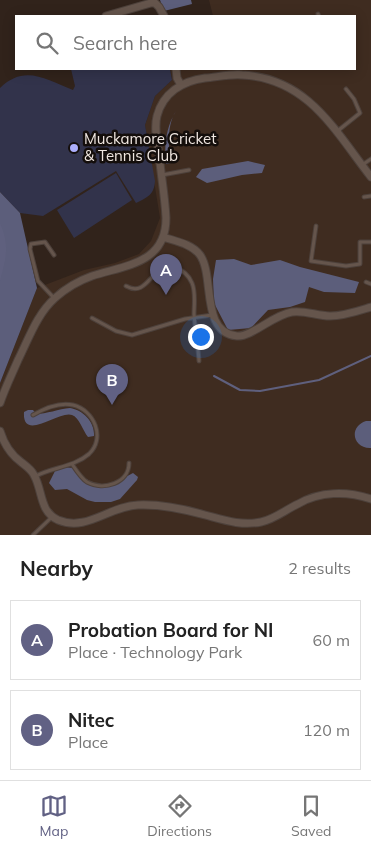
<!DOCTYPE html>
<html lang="en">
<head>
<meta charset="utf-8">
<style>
  body { margin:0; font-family:Mulish,sans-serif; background:#f6f6f6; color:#222 }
  .you { position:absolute; left:200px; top:336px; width:18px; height:18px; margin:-12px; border:4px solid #fff; border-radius:50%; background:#1a73e8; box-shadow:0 0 0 8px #1a73e833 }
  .badge { display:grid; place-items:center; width:32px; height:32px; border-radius:50%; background:#616184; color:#fff; font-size:16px; font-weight:700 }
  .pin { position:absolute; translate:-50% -41px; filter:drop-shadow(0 1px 2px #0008) }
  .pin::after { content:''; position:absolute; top:26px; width:18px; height:15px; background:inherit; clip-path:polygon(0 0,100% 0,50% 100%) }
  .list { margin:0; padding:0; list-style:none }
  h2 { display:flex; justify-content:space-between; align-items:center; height:65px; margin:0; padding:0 20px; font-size:21px }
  h2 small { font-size:16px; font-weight:400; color:#767676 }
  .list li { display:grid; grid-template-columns:32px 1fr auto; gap:15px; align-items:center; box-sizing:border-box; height:80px; margin:0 10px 10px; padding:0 10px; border:1px solid #e0e0e0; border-radius:0px }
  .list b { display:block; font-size:19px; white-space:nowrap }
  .list p { margin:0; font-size:16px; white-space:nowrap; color:#767676 }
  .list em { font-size:16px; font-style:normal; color:#767676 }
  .icon { flex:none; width:28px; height:28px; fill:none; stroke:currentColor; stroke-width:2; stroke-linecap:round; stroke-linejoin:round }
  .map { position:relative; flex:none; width:371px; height:535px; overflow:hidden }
  .search { position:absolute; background:#fff; box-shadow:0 2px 12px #0003; left:15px; right:15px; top:15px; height:55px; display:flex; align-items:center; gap:12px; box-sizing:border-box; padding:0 18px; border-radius:0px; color:#767676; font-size:19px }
  .sheet { height:245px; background:#fff }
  nav { display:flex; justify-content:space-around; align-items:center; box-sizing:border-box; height:70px; border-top:1px solid #e0e0e0; background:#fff; font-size:14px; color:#767676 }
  nav a { display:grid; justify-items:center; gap:2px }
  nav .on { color:#616184 }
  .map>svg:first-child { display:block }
</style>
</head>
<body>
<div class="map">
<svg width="371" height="535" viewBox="0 0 371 535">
  <rect width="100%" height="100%" fill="#31231b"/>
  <path fill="#3f2c20" d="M209 0H371V535H0V383L37 288 84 270 115 263 139 254 151 241 160 218 145 125 155 96 172 80 170 69H355V16H213Z"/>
  <path fill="#32334b" d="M71 69H170L172 80 155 96 145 125 155 181C154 195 148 197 136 203L116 171 43 216 20 213 0 192V88C24 64 46 79 73 90L75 86Z
    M116 173 132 200 74 238 57 210Z"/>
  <path fill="#5c5e7b" d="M160 0H191L192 4 164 11Z
    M176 111C167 124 168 147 171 163L166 164C164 145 166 127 176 111Z
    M248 161 265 165 262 173 242 175 207 183 196 177 202 169Z
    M0 192 20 213 37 288 0 383Z
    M234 259 251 265 280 260 300 267 359 282 355 293 324 292 309 287 305 302 290 307 268 310 251 328 228 330 214 303 213 279 216 260Z
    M70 408C83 410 95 422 94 436L88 437C83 431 79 417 72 415 59 410 22 443 24 412L28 410H33L36 414C46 414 59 409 70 408Z
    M366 421H371V448C353 449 348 427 366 421Z
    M64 467 73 468C96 490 106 488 133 473L138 477 137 480 120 499 111 502H95L87 500 67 489 55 490 49 483 56 469Z"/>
  <path fill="#5f607e" d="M0 223C10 246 6 258 0 281Z"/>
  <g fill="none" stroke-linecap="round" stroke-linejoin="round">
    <path stroke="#5f607e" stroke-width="2" d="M214 376 240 390 260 391 319 380 371 356"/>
    <defs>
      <path id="service" d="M318 14 319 16
        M338 133 340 129 360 113 354 99 346 89
        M362 165 371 159
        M162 175 189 170
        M364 197 371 196
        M316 226 311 261 346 266 360 264V242H371
        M54 255 45 242 31 244 30 249 38 281 54 298
        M366 282 371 284
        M126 286C149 299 151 261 175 268 183 270 189 276 192 283 196 292 194 305 194 314 195 330 198 345 199 361
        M92 318 116 331 132 335 185 319 212 315
        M33 415C45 408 60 402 73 405 94 410 106 438 89 454 74 467 53 467 36 476
        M72 464C76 470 81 478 87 482 104 491 129 483 129 463
        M33 535 53 516"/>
      <path id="minor" d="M106 16 151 3H155L159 7 164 16
        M176 69 177 78 181 85
        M163 237C175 241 192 244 200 255 215 276 200 333 237 336 252 337 273 315 292 312 305 310 317 316 330 316 344 316 358 311 371 307
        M0 403C5 388 12 374 18 360 29 338 37 314 55 298 66 288 78 281 92 276 125 265 166 264 166 218 165 197 161 175 159 154 157 141 154 128 157 116 163 93 182 81 205 78 217 77 230 74 242 75 308 78 335 131 371 177
        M0 431C4 444 10 454 21 462 26 466 31 469 34 475 43 491 39 511 58 520 87 532 109 506 138 505 160 504 184 509 205 515 224 520 241 526 261 522 275 519 285 510 298 504 320 491 347 491 371 499"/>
    </defs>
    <use href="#service" stroke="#4d413b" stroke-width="5"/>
    <use href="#minor" stroke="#4d413b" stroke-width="9"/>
    <use href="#service" stroke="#65554c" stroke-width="3"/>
    <use href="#minor" stroke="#65554c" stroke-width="7"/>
  </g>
  <circle fill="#adaffb" stroke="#140e0b" stroke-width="2" cx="74" cy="148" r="5"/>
  <g text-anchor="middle" stroke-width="5" stroke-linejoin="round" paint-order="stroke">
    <g font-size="15" fill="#f0e7e1" stroke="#140e0b" text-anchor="start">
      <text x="84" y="144">Muckamore Cricket<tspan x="84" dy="17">&amp; Tennis Club</tspan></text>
    </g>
  </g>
</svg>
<div class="you"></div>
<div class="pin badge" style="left:166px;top:295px">A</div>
<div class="pin badge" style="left:112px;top:405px">B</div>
<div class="search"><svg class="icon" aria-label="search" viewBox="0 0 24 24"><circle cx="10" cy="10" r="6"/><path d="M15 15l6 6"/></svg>Search here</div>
</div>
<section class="sheet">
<h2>Nearby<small>2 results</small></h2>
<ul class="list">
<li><span class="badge">A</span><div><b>Probation Board for NI</b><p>Place · Technology Park</p></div><em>60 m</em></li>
<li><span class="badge">B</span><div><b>Nitec</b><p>Place</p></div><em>120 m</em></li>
</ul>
</section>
<nav>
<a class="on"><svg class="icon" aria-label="map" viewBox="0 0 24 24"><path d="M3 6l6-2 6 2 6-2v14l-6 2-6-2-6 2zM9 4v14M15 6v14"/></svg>Map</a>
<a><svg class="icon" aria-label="directions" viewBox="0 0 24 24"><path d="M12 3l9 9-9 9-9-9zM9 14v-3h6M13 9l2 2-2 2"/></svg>Directions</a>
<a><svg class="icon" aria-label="saved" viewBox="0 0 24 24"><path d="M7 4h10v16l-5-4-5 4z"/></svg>Saved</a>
</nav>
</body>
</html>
